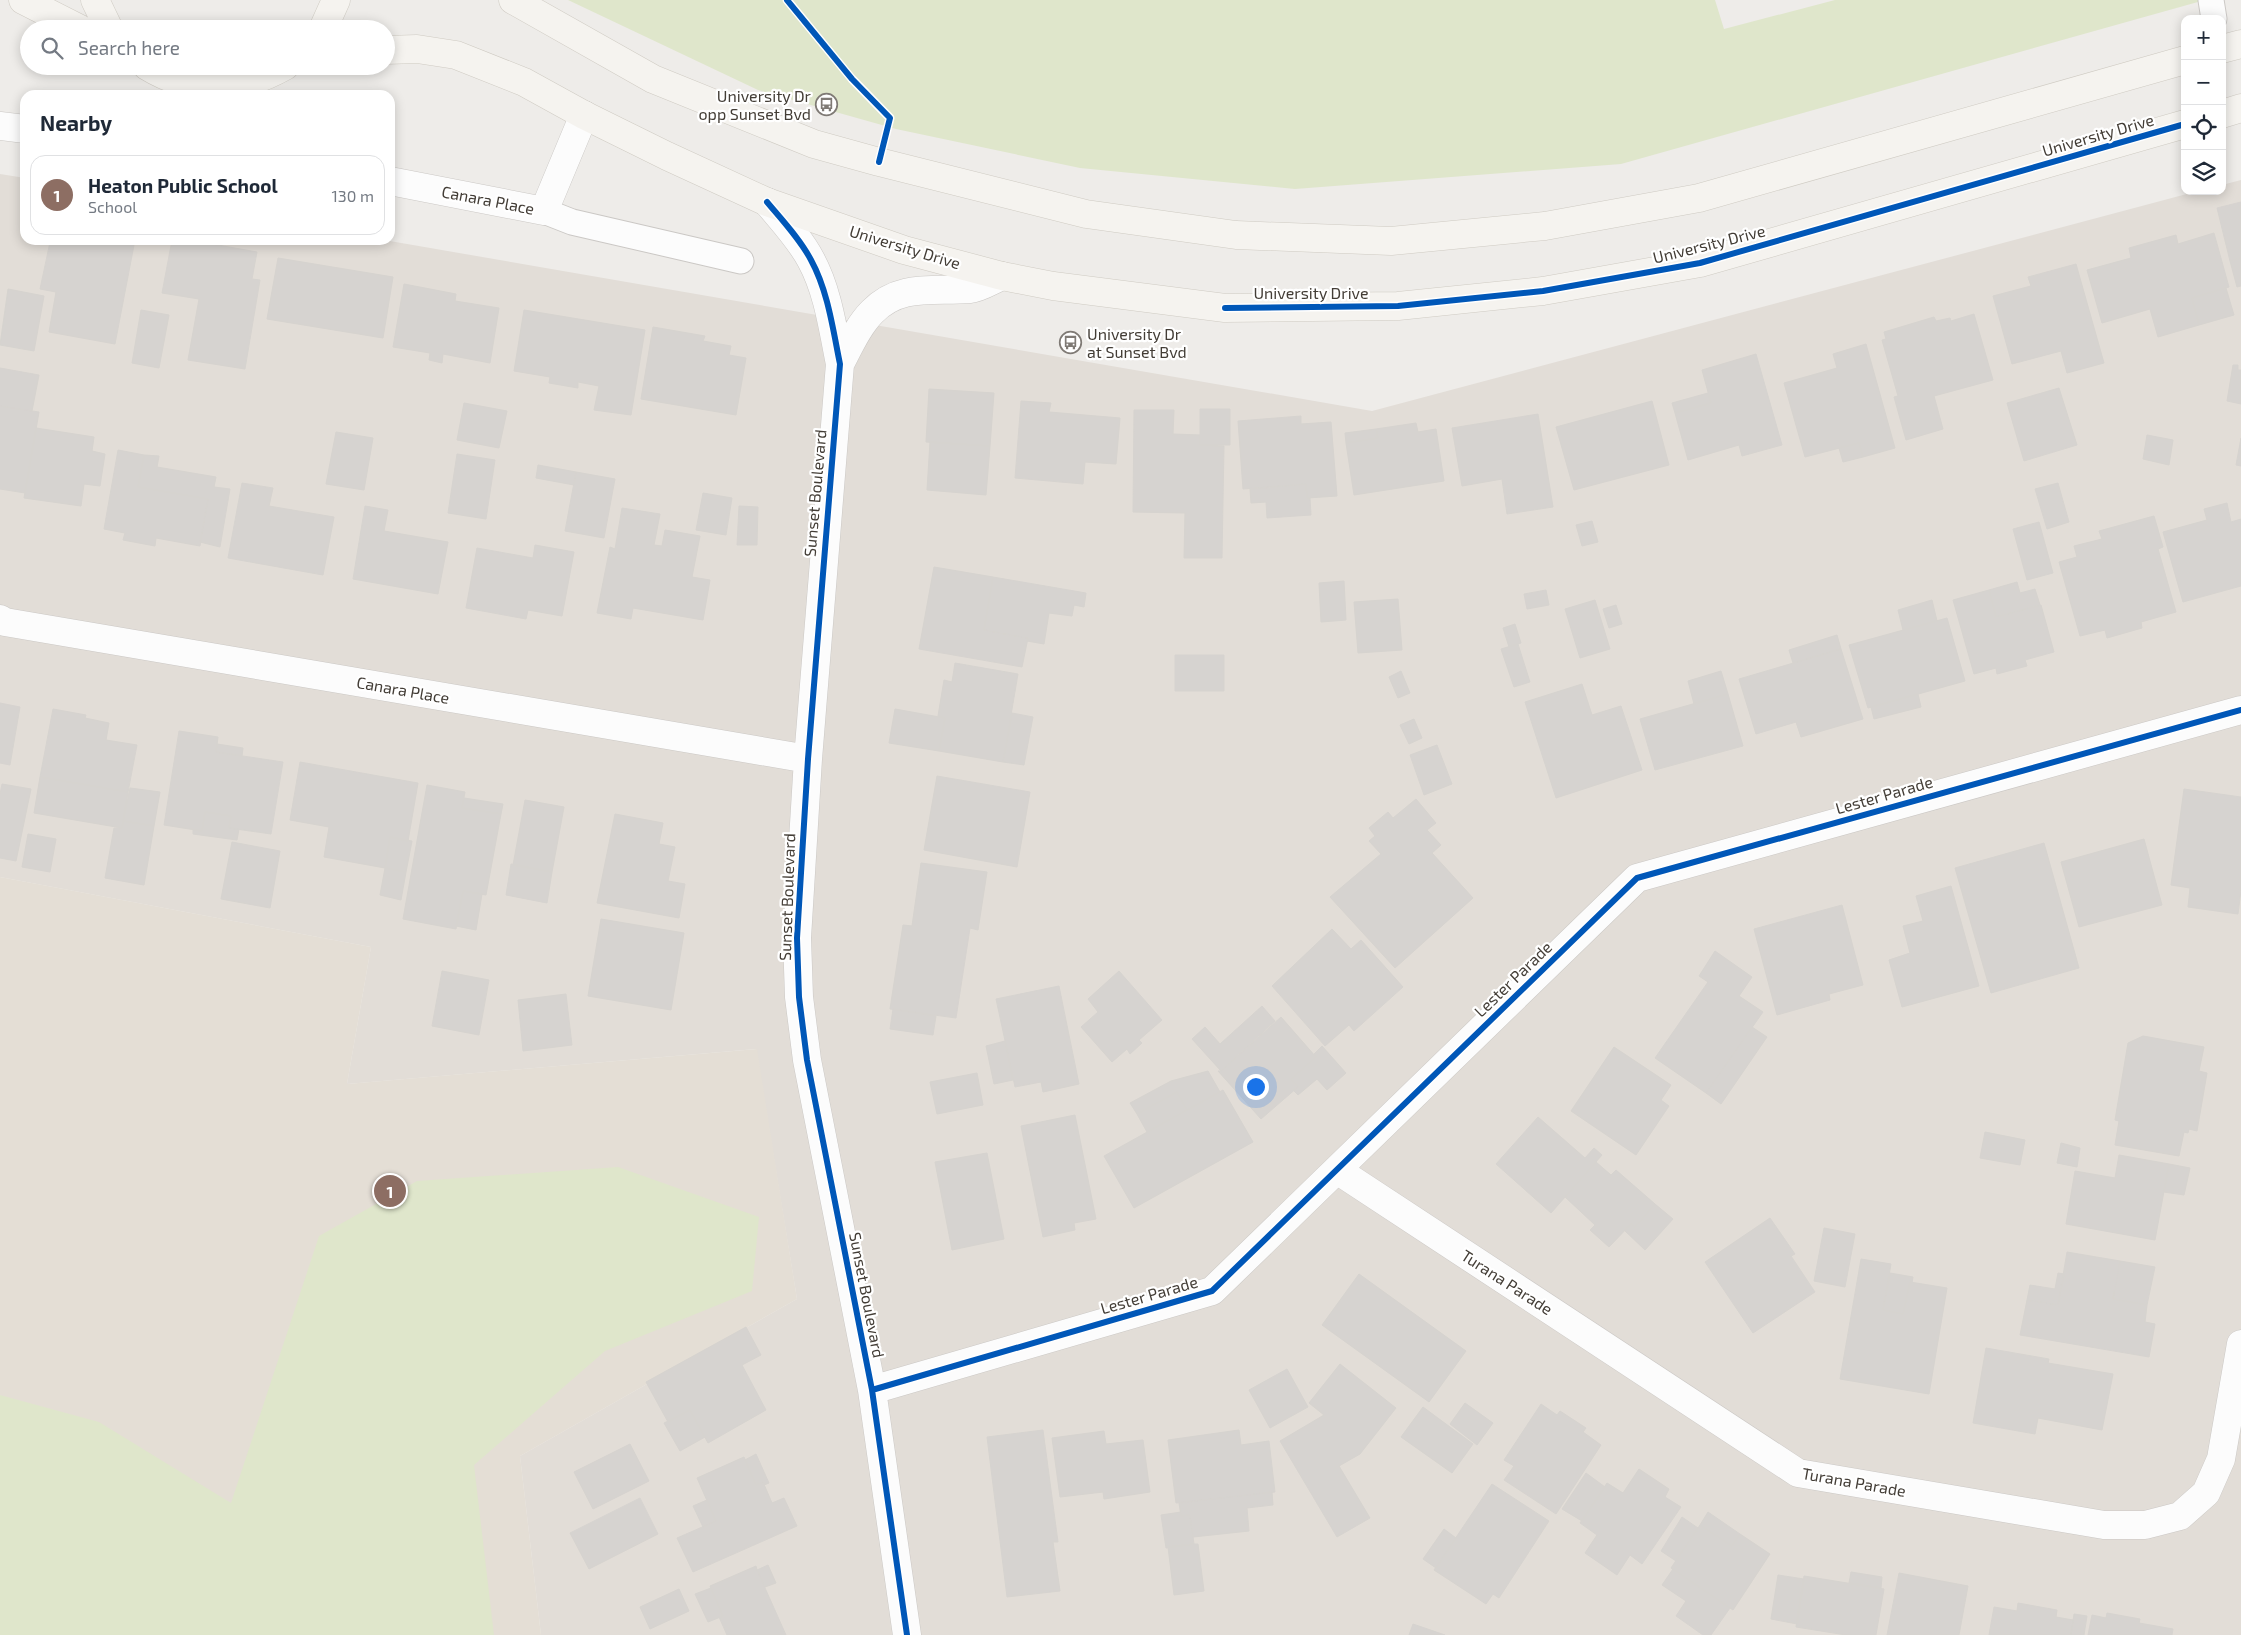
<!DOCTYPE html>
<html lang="en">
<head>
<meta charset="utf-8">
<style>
  body { margin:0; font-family:"Exo 2",sans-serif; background:#f6f6f7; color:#1f2937 }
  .controls { position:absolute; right:15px; top:15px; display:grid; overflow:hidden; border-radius:10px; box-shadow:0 2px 12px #0003 }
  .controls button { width:45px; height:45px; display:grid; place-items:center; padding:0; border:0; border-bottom:1px solid #e0e1e3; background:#fff; color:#1f2937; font:25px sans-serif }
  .you { position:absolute; left:1255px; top:1086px; width:18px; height:18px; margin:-12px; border:4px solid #fff; border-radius:50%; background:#1a73e8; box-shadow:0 0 0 8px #1a73e833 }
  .badge { display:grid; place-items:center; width:32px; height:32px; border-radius:50%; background:#7f7a75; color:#fff; font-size:16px; font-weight:700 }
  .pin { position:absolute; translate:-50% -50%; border:2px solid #fff; box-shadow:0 1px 5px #0006 }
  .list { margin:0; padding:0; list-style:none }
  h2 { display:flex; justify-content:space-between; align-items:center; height:65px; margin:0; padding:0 20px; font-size:21px }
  h2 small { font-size:16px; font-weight:400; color:#747a83 }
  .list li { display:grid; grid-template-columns:32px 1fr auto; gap:15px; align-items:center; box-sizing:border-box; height:80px; margin:0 10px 10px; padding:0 10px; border:1px solid #e0e1e3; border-radius:15px }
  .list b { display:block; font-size:19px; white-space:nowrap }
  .list p { margin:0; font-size:16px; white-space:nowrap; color:#747a83 }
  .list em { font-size:16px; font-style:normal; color:#747a83 }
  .icon { flex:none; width:28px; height:28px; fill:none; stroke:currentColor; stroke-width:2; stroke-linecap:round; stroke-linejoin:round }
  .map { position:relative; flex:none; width:2241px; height:1635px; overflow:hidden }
  .search { position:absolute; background:#fff; box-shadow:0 2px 12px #0003; left:20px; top:20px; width:375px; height:55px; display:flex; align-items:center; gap:12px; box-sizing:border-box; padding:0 18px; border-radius:28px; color:#747a83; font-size:19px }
  .panel { position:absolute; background:#fff; box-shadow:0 2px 12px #0003; left:20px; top:90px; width:375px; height:155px; border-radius:15px }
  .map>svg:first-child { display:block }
</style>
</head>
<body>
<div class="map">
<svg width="2241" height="1635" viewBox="0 0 2241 1635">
  <rect width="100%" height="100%" fill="#eeece9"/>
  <path fill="#e2ddd7" d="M0 174 25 178V240H384L1372 411 2198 191H2222V185L2241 180V1635H541L520 1456 797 1299 756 1049 347 1084 371 947 0 877Z"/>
  <path fill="#e4ded5" d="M0 877 371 947 347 1084 757 1049 797 1299 520 1456 541 1635H0Z"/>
  <path fill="#dfe6cb" d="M568 0H1715L1724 29 1835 0H2205L1621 164 1295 189 1080 168 896 129 758 90Z
    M618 1167 759 1217 752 1291 605 1351 474 1465 494 1635H0V1395L99 1422 231 1503 319 1236 417 1181Z"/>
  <path fill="#d6d3d0" stroke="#d6d3cf" d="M2241 202V258L2230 261 2217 208Z
    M2214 233 2229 287 2192 298 2199 325 2158 337 2150 309 2102 323 2087 270 2131 258 2129 248 2176 235 2178 244Z
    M64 240H135L115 344 49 332 56 292 40 289 50 242 63 244Z
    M172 240H190L257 252 252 279 260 280 245 369 188 360 199 299 162 293Z
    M278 258 393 277 383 338 267 319Z
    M2241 258V286L2237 287 2230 261Z
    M2076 264 2104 363 2067 373 2061 351 2012 364 1993 296 2031 286 2028 277Z
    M404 284 456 294 455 301 499 308 490 363 443 354 442 363 429 360 430 353 393 347Z
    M2226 288 2234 315 2199 325 2192 298Z
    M8 289 44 296 34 351 0 345Z
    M141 310 169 315 159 368 132 363Z
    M524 310 645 330 631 415 594 410 599 386 578 382V388L549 383 550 377 514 371Z
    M1974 314 1993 380 1934 396 1943 429 1906 440 1894 397 1898 396 1882 340 1886 339 1884 332 1934 317 1936 321 1950 318 1951 321Z
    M653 327 705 336 703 341 731 346 729 355 746 358 736 415 641 399Z
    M1866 344 1895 448 1863 457 1859 443 1805 457 1784 383 1837 368 1833 354Z
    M1756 354 1782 445 1742 456 1739 445 1688 460 1675 413 1711 403 1702 370Z
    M2233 365H2238V370H2241V404L2227 401Z
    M0 368 39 375 32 411 0 406Z
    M2059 388 2077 445 2024 461 2007 403Z
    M929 389 994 393 990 446 926 442Z
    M1708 393 1711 403 1675 413 1672 403Z
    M1021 401 1051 403 1049 412 1120 418 1116 464 1085 462 1083 484 1015 478Z
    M1652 401 1669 465 1574 490 1556 427Z
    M464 403 507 411 499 448 457 440Z
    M0 406 39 412 25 493 0 489Z
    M1200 409H1230V445H1200Z
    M1134 410H1174L1173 434 1200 435V445L1224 446 1222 558H1184L1185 513 1133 512Z
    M1538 414 1553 507 1507 514 1502 479 1462 486 1452 428Z
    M1301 416V424L1331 422 1337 496 1307 498 1306 484 1243 489 1238 421Z
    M1416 423 1418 432 1436 429 1444 481 1354 495 1346 443 1378 438 1376 429Z
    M36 428 94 437 92 451 105 454 100 486 84 484 81 506 24 498Z
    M1376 429 1378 438 1346 443 1345 433Z
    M336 432 373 438 364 490 326 484Z
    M2147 435 2173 440 2169 465 2143 459Z
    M2241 438V466L2236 465Z
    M930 442 990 446 986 495 927 490Z
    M1859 443 1863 457 1843 462 1839 448Z
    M118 450 144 455 138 487 208 499 200 546 156 538 155 546 123 540 125 533 104 529Z
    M457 454 495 460 486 519 448 513Z
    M144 455 159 456 157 467 216 477 214 487 230 489 220 547 200 542 208 499 138 487Z
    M538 465 576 472 574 485 536 478Z
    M576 472 615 479 604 538 565 531Z
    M242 483 273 488 269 506 334 517 323 575 228 558Z
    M2058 483 2069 522 2047 529 2035 489Z
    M1306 484 1307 498H1310L1311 515 1267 518 1266 502 1251 503 1250 489Z
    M703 493 732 498 726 535 696 530Z
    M2227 503 2231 522 2241 519V586L2183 602 2163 532 2207 520 2204 509Z
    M365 506 388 510 384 531 448 542 438 594 353 579Z
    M739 506 758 507 757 545H737Z
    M622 508 660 514 654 545 662 546 665 530 700 536 692 577 710 580 703 620 633 608 631 619 597 613 610 547 615 549Z
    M2154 516 2163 547 2158 549 2176 612 2141 622 2142 628 2107 638 2105 630 2080 636 2059 562 2077 557 2074 546 2102 539 2099 531Z
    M1592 521 1598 542 1582 546 1576 525Z
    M2039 522 2053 573 2027 580 2013 529Z
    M535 545 574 552 562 616 528 610 526 619 466 608 477 548 533 558Z
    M934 567 993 577 984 630 1028 638 1022 667 919 649Z
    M993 577 1086 593 1084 607 1074 605 1072 616 1049 613 1044 644 1027 641 1028 638 984 630Z
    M1344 581 1346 620 1321 622 1319 583Z
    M2017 582 2020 593 2035 589 2040 605 1996 617 1989 590Z
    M1546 590 1549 605 1527 609 1524 594Z
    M1989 590 1996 617 2041 605 2054 652 2025 660 2027 666 1997 674 1996 668 1974 674 1953 600Z
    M1398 599 1402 650 1358 653 1354 602Z
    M1595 600 1610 649 1580 658 1565 609Z
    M1932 600 1937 621 1903 630 1898 610Z
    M1616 605 1622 624 1609 628 1603 609Z
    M1947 618 1965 681 1868 708 1849 645Z
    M1515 624 1521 643 1509 647 1503 628Z
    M1837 635 1841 649 1793 663 1789 650Z
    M1518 644 1530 682 1514 687 1501 649Z
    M1841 649 1863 719 1801 737 1796 722 1756 734 1739 679Z
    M1175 655H1224V691H1175Z
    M955 663 1018 674 1003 762 939 751 945 718 938 716 944 680 952 682Z
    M1401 671 1410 693 1398 698 1389 677Z
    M1721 671 1728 694 1694 704 1688 681Z
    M1582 684 1592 715 1621 706 1642 770 1556 798 1525 702Z
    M1728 694 1743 746 1655 770 1640 719Z
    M1918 694 1921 707 1874 719 1871 707Z
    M0 703 20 707 10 765 0 763Z
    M53 709 86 715 85 718 109 723 106 740 137 745 128 792 40 777Z
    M895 709 945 718 939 751 889 743Z
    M1012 713 1033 717 1024 765 1003 762Z
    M1414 719 1422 738 1409 744 1400 725Z
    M179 731 218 737 216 752 283 762 271 834 229 828 231 816 205 812 202 831 164 825Z
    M217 744 243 748 242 756 216 752Z
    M1437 745 1452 784 1424 795 1410 755Z
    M300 762 418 783 408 841 390 837 385 868 324 857 329 827 290 820Z
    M937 776 1030 792 1017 867 924 850Z
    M40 777 128 792 122 828 34 813Z
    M2 784 31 789 16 861 0 858V794Z
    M427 785 465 792 462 808 501 814 486 895 463 891 456 929 403 919Z
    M130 788 160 792 154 826 123 821Z
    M2184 789 2241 797V890L2238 914 2188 907 2190 888 2171 885Z
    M464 798 503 804 501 814 462 808Z
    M1416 799 1436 823 1427 830 1441 845 1432 853 1473 898 1395 968 1330 897 1381 854 1369 841 1375 836 1369 828 1388 812 1393 818Z
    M525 800 564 807 552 872 513 865Z
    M205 812 231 816 229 828 239 829 237 840 193 834V830L202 831Z
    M615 814 663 823 659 844 675 847 668 881 685 884 679 918 597 903Z
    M123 821 154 826 144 885 105 878 114 828H122Z
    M28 834 56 839 50 872 22 867Z
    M390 837 412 841 406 872 385 868Z
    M2144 839 2162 905 2079 927 2061 862Z
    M232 842 280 851 270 908 221 899Z
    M2044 843 2079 968 1991 993 1955 868Z
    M921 863 987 872 978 930 970 928 956 1018 890 1009 903 925 912 926Z
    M511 864 552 872 547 903 506 895Z
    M385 868 406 872 401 900 380 895Z
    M1951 886 1979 986 1902 1007 1889 960 1910 953 1903 926 1923 921 1916 896Z
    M463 891 482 894 476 930 456 926Z
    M1842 905 1863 985 1829 994 1830 1000 1777 1015 1754 929Z
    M601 919 684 933 671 1010 588 996Z
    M1332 929 1351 949 1361 940 1403 987 1354 1031 1349 1025 1325 1046 1272 986Z
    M1715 951 1752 977 1739 996 1763 1012 1706 1093 1655 1058 1708 982 1699 976Z
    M442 971 489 980 479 1035 432 1026Z
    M1119 971 1162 1020 1139 1040 1142 1043 1130 1054 1127 1049 1112 1062 1081 1027 1098 1012 1088 999Z
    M1059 986 1079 1084 1043 1092 1041 1082 1015 1087 996 999Z
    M566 994 572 1045 523 1051 518 1000Z
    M1262 1006 1275 1021 1221 1071 1192 1039 1205 1027 1220 1044Z
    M893 1009 936 1016 933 1035 890 1029Z
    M1281 1017 1316 1057 1291 1079 1298 1087 1261 1119 1218 1071H1221Z
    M1752 1027 1767 1037 1721 1104 1706 1093Z
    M2143 1036 2204 1047 2199 1071 2207 1073 2197 1131 2189 1129 2188 1133 2184 1132 2179 1156 2115 1145 2119 1121 2115 1120 2128 1043Z
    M1005 1041 1013 1080 994 1084 986 1046Z
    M1322 1046 1346 1073 1327 1090 1317 1079 1298 1095 1293 1090 1298 1087 1291 1079 1316 1057 1314 1054Z
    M1614 1047 1671 1085 1661 1100 1669 1106 1636 1155 1571 1111Z
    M1208 1071 1220 1092 1187 1110 1177 1092 1137 1114 1130 1103 1171 1081Z
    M977 1073 983 1105 937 1114 930 1082Z
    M1223 1090 1253 1142 1134 1208 1104 1156Z
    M1177 1092 1187 1110 1147 1132 1137 1114Z
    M1075 1115 1096 1219 1074 1223 1075 1230 1043 1237 1021 1126Z
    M1538 1117 1585 1158 1594 1148 1602 1155 1551 1213 1496 1164Z
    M1985 1132 2025 1140 2020 1165 1980 1158Z
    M2061 1143 2080 1148 2077 1167 2057 1163Z
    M987 1153 1004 1239 952 1250 935 1162Z
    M2119 1155 2169 1164 2155 1240 2066 1224 2075 1171 2115 1178Z
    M1596 1162 1611 1175 1616 1170 1655 1204 1635 1227 1631 1224 1609 1247 1590 1230 1595 1225 1565 1197Z
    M2169 1164 2190 1168 2184 1195 2164 1192Z
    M1655 1204 1673 1219 1645 1250 1624 1230 1631 1224 1635 1227Z
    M1770 1218 1795 1254 1791 1256 1815 1292 1753 1333 1705 1262Z
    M1824 1228 1855 1234 1845 1287 1814 1281Z
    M2067 1252 2120 1261 2113 1299 2147 1305 2145 1322 2155 1324 2149 1357 2020 1335 2027 1300 2058 1305Z
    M1861 1259 1891 1264 1883 1310 1903 1314 1910 1282 1947 1288 1929 1394 1840 1379Z
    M2120 1261 2155 1267 2147 1305 2113 1299Z
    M1890 1273 1913 1277 1912 1283 1910 1282 1903 1314 1883 1310Z
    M2058 1273 2064 1274 2058 1305 2027 1300 2030 1285 2055 1289Z
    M1359 1274 1466 1351 1429 1402 1322 1325Z
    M746 1327 761 1355 742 1365 766 1410 708 1443 690 1410 668 1422 646 1382Z
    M1986 1348 2049 1359 2048 1363 2113 1374 2102 1430 2038 1418 2035 1434 1973 1423Z
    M1340 1364 1396 1408 1360 1454 1339 1466 1370 1518 1337 1537 1280 1441 1324 1415 1309 1403Z
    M1287 1369 1308 1407 1270 1428 1249 1390Z
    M1465 1403 1493 1423 1477 1445 1450 1424Z
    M1541 1404 1557 1415 1560 1411 1586 1428 1583 1432 1601 1445 1556 1514 1504 1480 1514 1466 1504 1460Z
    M1423 1407 1473 1444 1452 1473 1401 1437Z
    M690 1410 705 1437 680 1451 664 1423Z
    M1043 1430 1058 1542H1053L1060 1591 1007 1597 987 1437Z
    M1239 1430 1241 1445 1269 1441 1275 1492 1176 1503 1168 1440Z
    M1104 1431 1106 1444 1143 1440 1150 1492 1104 1499 1103 1492 1060 1497 1052 1438Z
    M630 1444 649 1481 593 1509 574 1472Z
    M756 1454 769 1483 764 1485 763 1482 756 1485 745 1460Z
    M744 1457 756 1485 763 1482 772 1503 784 1498 797 1526 693 1572 677 1538 716 1521 697 1478Z
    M1639 1469 1669 1489 1665 1497 1681 1507 1642 1564 1630 1555 1617 1575 1585 1553 1597 1535 1580 1523 1607 1483 1623 1493Z
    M1586 1473 1605 1487 1582 1521 1562 1509Z
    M1492 1484 1549 1521 1499 1598 1493 1594 1486 1604 1434 1570Z
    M1272 1492 1273 1505 1247 1508 1249 1531 1193 1537 1190 1515 1181 1516 1179 1503Z
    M640 1498 658 1534 589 1569 570 1533Z
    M707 1500 716 1521 703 1527 693 1506Z
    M1181 1512V1516L1190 1515 1194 1544 1166 1548 1161 1515Z
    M1708 1512 1740 1534 1732 1546 1700 1525Z
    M1682 1517 1698 1528 1676 1561 1661 1551Z
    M1700 1525 1732 1546 1740 1534 1770 1554 1733 1610 1671 1568Z
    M1444 1529 1456 1538 1436 1568 1423 1559Z
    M1194 1544H1198L1204 1591 1174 1595 1168 1547Z
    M768 1565 776 1583 765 1587 757 1570Z
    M756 1566 757 1570 786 1635H727L719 1617 723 1616 710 1586Z
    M1673 1569 1730 1608 1711 1635H1703L1676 1616 1686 1601 1662 1585Z
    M1851 1572 1882 1577 1881 1588 1849 1583Z
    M1899 1573 1968 1586 1959 1635H1887Z
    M1778 1575 1804 1579 1797 1624 1771 1619Z
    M1804 1576 1884 1589 1876 1635H1846L1796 1627Z
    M711 1588 723 1616 708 1622 695 1594Z
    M679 1589 689 1611 650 1629 640 1607Z
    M2018 1603 2057 1610 2056 1617 2073 1620 2071 1635H1989L1994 1607 2017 1611Z
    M2107 1613 2140 1619 2139 1623 2173 1629 2172 1635H2088L2092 1615 2106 1618Z
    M2074 1614 2087 1616 2084 1635H2071Z
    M1413 1624 1445 1635H1409Z"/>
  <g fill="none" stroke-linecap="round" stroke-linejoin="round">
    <defs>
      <path id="lane" d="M2211 0 2214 19
        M544 211 572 222 741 261"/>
      <path id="street" d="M0 126 25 129
        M390 181 544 211 584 115
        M767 202C782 220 800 239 811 260 828 291 833 330 840 364L808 759 797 938 799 997 807 1060 872 1390 907 1635
        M840 364C849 347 858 326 872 312 900 283 934 292 970 289 980 288 992 280 1002 276
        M0 619 5 622 808 759
        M1337 1170 1798 1473 2104 1525H2145L2180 1516 2206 1493 2221 1459 2241 1344
        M872 1390 1212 1291 1637 878 2241 710"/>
      <path id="secondary" d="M23 0 80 29
        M95 0 109 29
        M513 0 653 79 814 144 879 162 1086 214 1236 235 1391 241 1545 226 1699 198 2185 60
        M323 29 336 0
        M2222 49 2241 44
        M386 50 417 49 456 55 524 82 584 115 667 156 767 202 904 250 1002 276 1053 286 1225 308 1398 306 1543 291 1700 263 2185 124
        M147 66C193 94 239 92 285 66
        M2222 114 2241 108"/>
    </defs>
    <use href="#lane" stroke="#cbc8c5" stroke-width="27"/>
    <use href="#street" stroke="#cbc8c5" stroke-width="29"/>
    <use href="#secondary" stroke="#cfcbc3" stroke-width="29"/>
    <use href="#lane" stroke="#fcfcfc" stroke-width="25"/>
    <use href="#street" stroke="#fcfcfc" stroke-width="28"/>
    <use href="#secondary" stroke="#f5f3ef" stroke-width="28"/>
    <defs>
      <path id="cycleway" d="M787 0 852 79 890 118 879 162
        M767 202C782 220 800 239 811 260 828 291 833 330 840 364L808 759 797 938 799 997 807 1060 872 1390 907 1635
        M1225 308 1398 306 1543 291 1700 263 2185 124
        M872 1390 1212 1291 1637 878 2241 710"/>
    </defs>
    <use href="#cycleway" stroke="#fff" stroke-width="9"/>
    <use href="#cycleway" stroke="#0057b8" stroke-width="6"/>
  </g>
  <defs>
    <symbol id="bus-ring" viewBox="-11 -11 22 22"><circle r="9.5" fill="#fff" stroke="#7f7a75" stroke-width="1.5"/><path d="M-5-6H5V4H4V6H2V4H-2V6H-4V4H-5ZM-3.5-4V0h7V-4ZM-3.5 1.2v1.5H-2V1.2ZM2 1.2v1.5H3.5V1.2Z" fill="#7f7a75"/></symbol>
  </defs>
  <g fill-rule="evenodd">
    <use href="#bus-ring" x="814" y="92" width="25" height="25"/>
    <use href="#bus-ring" x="1058" y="330" width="25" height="25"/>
  </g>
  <g text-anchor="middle" stroke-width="4.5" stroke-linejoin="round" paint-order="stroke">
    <g font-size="16" fill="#433d36" stroke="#fff" text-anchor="end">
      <text x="811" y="102">University Dr<tspan x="811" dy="18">opp Sunset Bvd</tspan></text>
      <text x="1087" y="340" text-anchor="start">University Dr<tspan x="1087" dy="18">at Sunset Bvd</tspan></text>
    </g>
    <g font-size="16" fill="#433d36" stroke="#fff">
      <text transform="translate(2098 135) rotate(-16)" y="6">University Drive</text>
      <text transform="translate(488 200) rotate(11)" y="6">Canara Place</text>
      <text transform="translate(1709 244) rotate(-14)" y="6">University Drive</text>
      <text transform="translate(905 247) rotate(17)" y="6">University Drive</text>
      <text x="1311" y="299">University Drive</text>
      <text transform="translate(815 493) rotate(-85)" y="6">Sunset Boulevard</text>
      <text transform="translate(403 690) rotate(10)" y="6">Canara Place</text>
      <text transform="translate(1884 795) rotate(-16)" y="6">Lester Parade</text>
      <text transform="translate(787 897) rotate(-88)" y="6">Sunset Boulevard</text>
      <text transform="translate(1513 979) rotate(-44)" y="6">Lester Parade</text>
      <text transform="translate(1507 1282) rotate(33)" y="6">Turana Parade</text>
      <text transform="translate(867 1295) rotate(79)" y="6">Sunset Boulevard</text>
      <text transform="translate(1149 1295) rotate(-16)" y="6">Lester Parade</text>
      <text transform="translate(1854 1482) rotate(10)" y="6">Turana Parade</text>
    </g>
  </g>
</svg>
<div class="controls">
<button>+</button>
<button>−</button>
<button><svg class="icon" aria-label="locate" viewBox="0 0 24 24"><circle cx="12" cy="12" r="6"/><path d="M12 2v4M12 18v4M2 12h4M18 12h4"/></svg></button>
<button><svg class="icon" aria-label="layers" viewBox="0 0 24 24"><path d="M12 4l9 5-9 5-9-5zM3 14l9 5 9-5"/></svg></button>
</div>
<div class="you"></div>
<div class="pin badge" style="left:390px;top:1191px;background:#8d6e63">1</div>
<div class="search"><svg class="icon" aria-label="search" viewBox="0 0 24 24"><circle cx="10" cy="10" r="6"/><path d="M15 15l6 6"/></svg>Search here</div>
<section class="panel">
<h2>Nearby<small></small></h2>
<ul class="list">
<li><span class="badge" style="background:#8d6e63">1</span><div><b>Heaton Public School</b><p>School</p></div><em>130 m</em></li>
</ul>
</section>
</div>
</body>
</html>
